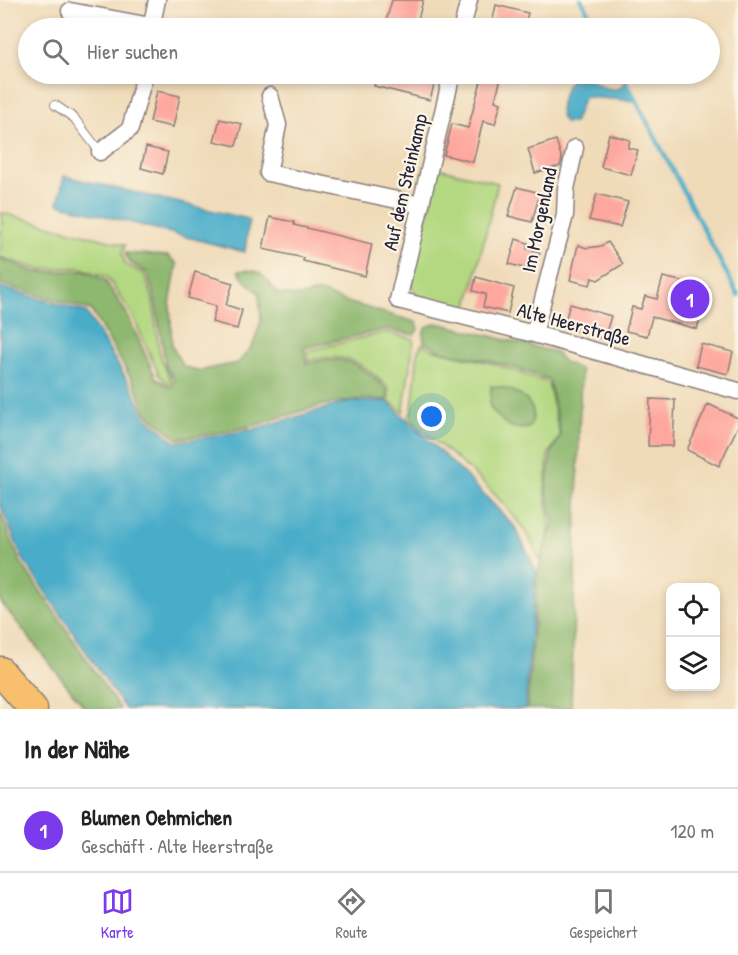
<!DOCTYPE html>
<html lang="de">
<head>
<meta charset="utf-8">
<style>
  body { margin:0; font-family:"Patrick Hand",sans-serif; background:#f6f6f6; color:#222 }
  .controls { position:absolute; right:18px; bottom:18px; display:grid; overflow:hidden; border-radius:12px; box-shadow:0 3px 9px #0003 }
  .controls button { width:54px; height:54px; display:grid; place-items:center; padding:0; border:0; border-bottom:2px solid #e0e0e0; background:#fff; color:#222; font:30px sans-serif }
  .you { position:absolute; left:432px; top:417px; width:21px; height:21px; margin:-15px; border:4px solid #fff; border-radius:50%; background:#1a73e8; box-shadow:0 0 0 9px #1a73e833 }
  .badge { display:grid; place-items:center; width:39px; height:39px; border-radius:50%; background:#7c3aed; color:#fff; font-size:20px; font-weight:700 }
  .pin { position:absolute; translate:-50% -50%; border:3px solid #fff; box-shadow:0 2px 6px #0006 }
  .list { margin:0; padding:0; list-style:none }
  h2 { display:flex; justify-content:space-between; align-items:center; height:78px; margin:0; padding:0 24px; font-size:26px }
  h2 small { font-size:20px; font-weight:400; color:#767676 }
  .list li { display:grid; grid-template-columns:39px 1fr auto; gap:18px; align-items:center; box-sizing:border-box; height:84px; padding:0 24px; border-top:2px solid #e0e0e0 }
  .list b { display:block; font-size:22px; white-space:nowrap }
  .list p { margin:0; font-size:20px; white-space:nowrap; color:#767676 }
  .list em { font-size:20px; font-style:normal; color:#767676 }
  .icon { flex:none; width:33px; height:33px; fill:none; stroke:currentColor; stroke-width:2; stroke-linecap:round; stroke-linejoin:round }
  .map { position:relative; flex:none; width:738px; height:709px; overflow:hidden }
  .search { position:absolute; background:#fff; box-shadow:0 3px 9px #0003; left:18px; right:18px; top:18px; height:66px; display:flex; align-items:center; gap:15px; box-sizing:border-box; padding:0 21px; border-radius:33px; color:#767676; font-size:22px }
  .sheet { height:162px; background:#fff }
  nav { display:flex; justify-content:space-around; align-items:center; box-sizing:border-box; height:84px; border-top:2px solid #e0e0e0; background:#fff; font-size:16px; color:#767676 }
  nav a { display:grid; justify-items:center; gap:3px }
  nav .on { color:#7c3aed }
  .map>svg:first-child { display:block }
</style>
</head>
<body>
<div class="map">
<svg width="738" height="709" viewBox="0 0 738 709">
  <rect width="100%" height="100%" fill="#fcf5e5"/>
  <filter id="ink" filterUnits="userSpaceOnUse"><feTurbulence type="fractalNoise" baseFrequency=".0167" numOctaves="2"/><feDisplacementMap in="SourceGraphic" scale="12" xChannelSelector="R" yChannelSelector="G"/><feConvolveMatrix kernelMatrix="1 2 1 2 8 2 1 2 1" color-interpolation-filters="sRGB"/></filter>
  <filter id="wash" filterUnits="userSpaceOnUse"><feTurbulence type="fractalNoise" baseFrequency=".008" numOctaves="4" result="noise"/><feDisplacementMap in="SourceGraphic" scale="24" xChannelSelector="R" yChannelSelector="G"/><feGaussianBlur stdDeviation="1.35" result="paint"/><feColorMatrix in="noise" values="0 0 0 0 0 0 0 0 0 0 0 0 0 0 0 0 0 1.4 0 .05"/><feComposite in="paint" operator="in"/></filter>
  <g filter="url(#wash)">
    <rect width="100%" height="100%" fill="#f0dbb9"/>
    <path fill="#b3d881" stroke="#6a7d5e" stroke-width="1.5" d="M438 168 498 183 467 310 418 298 411 286Z
      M2 213 125 245 122 253 125 264 144 274C147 282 150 289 152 297 158 326 154 353 171 379L168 383 159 375 132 314 107 277 81 268 38 269 0 257Z
      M386 332 414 339 403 412 389 401V389C363 363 347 350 308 361L307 351Z
      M423 343 430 349 495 364 548 383 560 436 548 455 545 491 550 527 540 561C536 553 533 544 528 536 498 489 450 454 408 418L412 410 418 351Z"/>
    <path fill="#8eb86f" stroke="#586d55" stroke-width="1.5" d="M125 253 168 256 177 264 170 304 172 346 183 366 198 371 238 363 253 345 261 321 259 293 245 281 238 271C262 267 265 278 278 294L299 296 320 292 347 302 416 322 418 329 414 335 386 329 304 348 306 364C346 353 359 363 387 390V400C340 395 300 412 256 425 231 432 204 434 178 439L147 414 134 383 91 310 0 284V258L36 272 85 271 105 280 127 314 156 378 170 387 174 379 166 367 154 294 147 273 129 262Z
      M437 323 555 352 564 362 581 370 571 709H527L538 571 553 524 546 489 551 454 561 435 549 380C531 373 513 367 495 362 472 356 443 357 424 341L423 334 426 327Z
      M491 386C513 387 544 402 529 428 510 432 501 421 490 407Z
      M0 512 20 561 120 709H86L0 601Z"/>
    <path fill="#4aadc9" stroke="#366882" stroke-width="1.5" d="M574 75C592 74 602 94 620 88L625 81 635 101 586 97 583 99 574 123H565C554 112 565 85 574 75Z
      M64 176 249 219 245 252 58 204Z
      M0 287 86 312 132 388 145 416 176 442 251 430 347 402 387 401 465 475 515 527 536 571 525 709H125L23 559 0 505Z"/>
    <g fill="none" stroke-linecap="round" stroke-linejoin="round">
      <path stroke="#4aadc9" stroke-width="4.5" d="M581 0 597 28
        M622 74 738 295"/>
    </g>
    <g id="blocks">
      <path fill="#fea79e" d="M392 0H423L416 28H398L385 25Z
        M496 5 528 13 524 28H491Z
        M378 74H437L430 100 374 86Z
        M483 74H502L495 101 501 103 495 124 483 121 473 162 444 155 452 124 468 128Z
        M157 91 180 96 173 127 150 122Z
        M220 119 242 124 236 146 214 141Z
        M609 134 630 140 628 148 638 150 631 175 601 167Z
        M556 140 562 159 560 166 535 173 528 149Z
        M146 147 168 152 163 174 141 168Z
        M517 187 540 193 532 222 508 216Z
        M597 194 628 202 620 227 589 220Z
        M270 217 294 222V225L372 244 365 276 303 261 304 258 263 249Z
        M516 239 528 243 527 249 540 252 534 271 509 264Z
        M608 242 623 264 598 280 592 278 590 285 570 280 578 245 587 248 601 246Z
        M195 272 233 283 226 305 242 310 237 329 212 322 216 306 188 298Z
        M476 277 514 288 508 313 483 307 486 294 473 291Z
        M663 277 709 288 697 329 652 317 647 336 626 331 632 307 641 309 645 296 657 299Z
        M570 304 611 316 604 339 563 327Z
        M701 344 733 352 728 374 696 366Z
        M650 399 675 400 673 446H648Z
        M708 404 738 418V426L719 466 687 450Z"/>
    </g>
  </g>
  <g filter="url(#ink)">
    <use href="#blocks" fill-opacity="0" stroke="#897e7a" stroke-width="1.5"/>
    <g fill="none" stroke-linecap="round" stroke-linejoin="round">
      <defs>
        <path id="service" d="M55 105 74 118 100 152"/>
        <path id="minor" d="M70 11 151 26
          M151 28 157 0
          M462 28 469 0
          M452 74 398 300 534 334 738 391
          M270 96 278 125 268 173 421 205
          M100 152 130 129 145 74
          M534 334 565 215 566 189 575 148"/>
        <path id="trunk" d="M0 671 33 709"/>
      </defs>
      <use href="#service" stroke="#897e7a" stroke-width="10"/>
      <use href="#minor" stroke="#897e7a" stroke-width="19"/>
      <use href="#trunk" stroke="#897e7a" stroke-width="31"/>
      <use href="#service" stroke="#fff" stroke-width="8"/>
      <use href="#minor" stroke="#fff" stroke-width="16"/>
      <use href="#trunk" stroke="#f8bf6c" stroke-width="28"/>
    </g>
  </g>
  <g text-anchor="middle" stroke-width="4.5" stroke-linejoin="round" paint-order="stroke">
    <g font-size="20" fill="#22223b" stroke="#fcf5e5">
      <text transform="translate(405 182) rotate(-77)" y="7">Auf dem Steinkamp</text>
      <text transform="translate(539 220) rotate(-78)" y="7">Im Morgenland</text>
      <text transform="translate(574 324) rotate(15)" y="7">Alte Heerstraße</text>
    </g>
  </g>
</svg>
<div class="controls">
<button><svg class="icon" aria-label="locate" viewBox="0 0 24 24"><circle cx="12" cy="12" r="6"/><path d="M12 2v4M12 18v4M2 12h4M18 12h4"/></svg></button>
<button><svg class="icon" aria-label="layers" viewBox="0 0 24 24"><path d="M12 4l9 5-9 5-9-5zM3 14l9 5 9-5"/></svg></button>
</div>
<div class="you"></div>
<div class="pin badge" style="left:690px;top:299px">1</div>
<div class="search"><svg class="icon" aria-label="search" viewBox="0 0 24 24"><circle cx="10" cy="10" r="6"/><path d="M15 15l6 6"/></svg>Hier suchen</div>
</div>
<section class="sheet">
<h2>In der Nähe<small></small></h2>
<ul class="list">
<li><span class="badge">1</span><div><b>Blumen Oehmichen</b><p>Geschäft · Alte Heerstraße</p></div><em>120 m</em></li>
</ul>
</section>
<nav>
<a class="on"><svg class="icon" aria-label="map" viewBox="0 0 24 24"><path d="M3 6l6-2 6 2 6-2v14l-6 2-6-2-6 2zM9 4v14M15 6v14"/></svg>Karte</a>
<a><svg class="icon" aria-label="directions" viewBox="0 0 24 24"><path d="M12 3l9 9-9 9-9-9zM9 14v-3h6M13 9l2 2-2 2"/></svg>Route</a>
<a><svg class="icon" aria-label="saved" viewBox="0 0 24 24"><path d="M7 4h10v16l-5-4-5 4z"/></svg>Gespeichert</a>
</nav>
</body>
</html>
